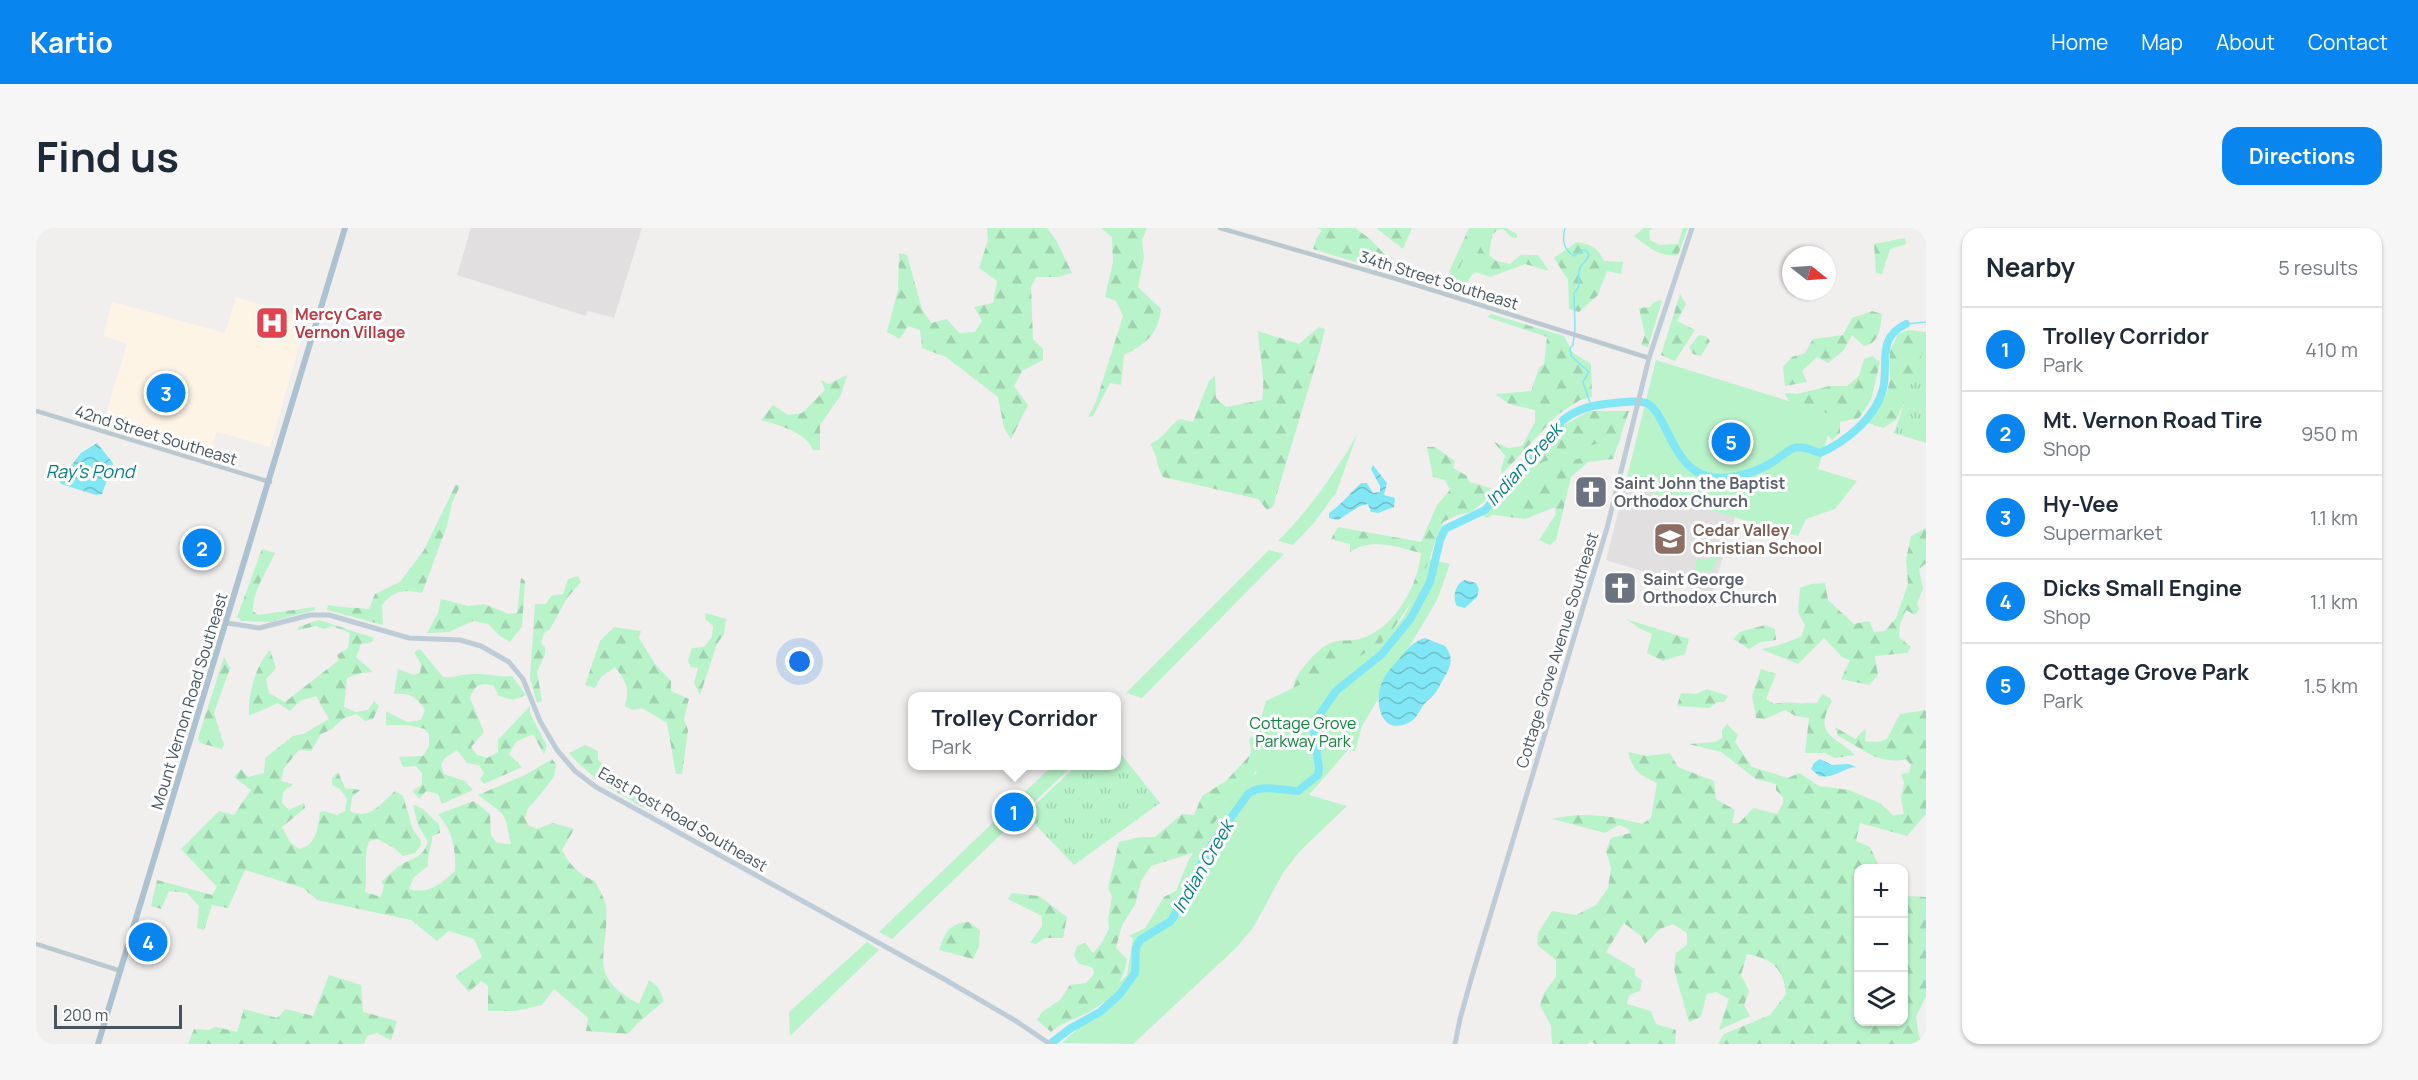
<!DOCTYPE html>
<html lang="en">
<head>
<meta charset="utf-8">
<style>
  body { margin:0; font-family:Manrope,sans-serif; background:#f6f6f7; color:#1f2937 }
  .controls { position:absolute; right:18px; bottom:18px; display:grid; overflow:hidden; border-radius:12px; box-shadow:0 2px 4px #0004 }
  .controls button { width:54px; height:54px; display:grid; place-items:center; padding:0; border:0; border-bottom:2px solid #e0e1e3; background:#fff; color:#1f2937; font:30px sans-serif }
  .compass { position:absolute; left:1746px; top:18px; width:54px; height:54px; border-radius:50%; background:#fff; box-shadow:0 2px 4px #0004; rotate:107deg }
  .scale { position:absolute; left:18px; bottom:15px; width:128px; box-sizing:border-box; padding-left:6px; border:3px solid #45545e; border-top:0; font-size:16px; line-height:21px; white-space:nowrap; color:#45545e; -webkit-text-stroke:4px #fff; paint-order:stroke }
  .you { position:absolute; left:764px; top:434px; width:21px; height:21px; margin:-15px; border:4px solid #fff; border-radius:50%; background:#1a73e8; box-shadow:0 0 0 9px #1a73e833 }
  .badge { display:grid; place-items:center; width:39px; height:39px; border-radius:50%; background:#0985f0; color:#fff; font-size:20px; font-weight:700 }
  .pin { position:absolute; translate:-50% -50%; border:3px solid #fff; box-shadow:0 2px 6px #0006 }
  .popup { position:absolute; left:872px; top:464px; width:213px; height:78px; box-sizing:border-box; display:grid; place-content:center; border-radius:12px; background:#fff; filter:drop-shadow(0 2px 4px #0005); font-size:20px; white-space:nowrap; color:#747a83 }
  .popup b { font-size:22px; color:#1f2937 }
  .popup::after { content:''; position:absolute; left:50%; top:100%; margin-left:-12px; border:12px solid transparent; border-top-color:#fff }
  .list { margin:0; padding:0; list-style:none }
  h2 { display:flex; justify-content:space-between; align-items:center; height:78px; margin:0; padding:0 24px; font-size:26px }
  h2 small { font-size:20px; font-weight:400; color:#747a83 }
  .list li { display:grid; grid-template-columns:39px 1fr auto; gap:18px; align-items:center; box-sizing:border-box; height:84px; padding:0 24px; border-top:2px solid #e0e1e3 }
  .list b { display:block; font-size:22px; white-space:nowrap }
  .list p { margin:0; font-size:20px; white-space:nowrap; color:#747a83 }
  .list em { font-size:20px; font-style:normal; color:#747a83 }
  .icon { flex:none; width:33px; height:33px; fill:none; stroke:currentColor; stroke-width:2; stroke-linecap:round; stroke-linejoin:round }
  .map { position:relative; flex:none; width:1890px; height:816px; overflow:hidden; border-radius:18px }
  header { display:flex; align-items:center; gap:36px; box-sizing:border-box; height:84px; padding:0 30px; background:#0985f0; color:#fff }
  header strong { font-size:28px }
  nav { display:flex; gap:33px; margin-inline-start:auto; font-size:21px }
  .intro { display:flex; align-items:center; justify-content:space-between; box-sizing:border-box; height:144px; padding:0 36px }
  h1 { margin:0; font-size:42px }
  .button { padding:15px 27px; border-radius:18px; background:#0985f0; color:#fff; font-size:21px; font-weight:700 }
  main { display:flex; gap:36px; padding:0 36px }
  aside { flex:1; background:#fff; border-radius:18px; box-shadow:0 2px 4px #0004 }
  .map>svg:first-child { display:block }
</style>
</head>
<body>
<header>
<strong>Kartio</strong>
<nav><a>Home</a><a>Map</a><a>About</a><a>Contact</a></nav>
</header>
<div class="intro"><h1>Find us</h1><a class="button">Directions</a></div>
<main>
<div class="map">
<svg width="1890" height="816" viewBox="0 0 1890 816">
  <defs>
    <pattern id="grass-tufts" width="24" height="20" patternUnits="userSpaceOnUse" patternTransform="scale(1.5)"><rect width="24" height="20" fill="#b9f3c9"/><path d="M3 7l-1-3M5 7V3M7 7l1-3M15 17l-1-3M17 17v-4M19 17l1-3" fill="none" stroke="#a0d2af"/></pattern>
    <pattern id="forest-firs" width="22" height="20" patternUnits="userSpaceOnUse" patternTransform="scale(1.5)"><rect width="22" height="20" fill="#b9f3c9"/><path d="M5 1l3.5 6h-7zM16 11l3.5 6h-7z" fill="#a0d2af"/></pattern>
    <pattern id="water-waves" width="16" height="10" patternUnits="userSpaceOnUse" patternTransform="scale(1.5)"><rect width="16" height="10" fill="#82e7f4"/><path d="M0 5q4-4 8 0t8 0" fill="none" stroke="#6cbec9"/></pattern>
  </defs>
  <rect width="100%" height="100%" fill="#f1eeee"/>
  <path fill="#fdf4e6" d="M200 69 271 91 234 219 181 204 173 228 67 196 91 116 67 108 76 74 189 105Z"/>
  <path fill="#e2dfe1" d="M435 0H606L578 90 552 83 550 88 421 47Z
    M1589 257 1699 289 1676 365 1570 332Z"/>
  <path fill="url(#grass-tufts)" d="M1890 110V215L1858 205Z
    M1080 523 1085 526 1124 575 1038 637 989 586 1040 538H1080Z"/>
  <path fill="url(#forest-firs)" d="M951 0H1011L1020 12 1036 45 1022 49H1000L995 59 997 111 1007 121V132L986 143 978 158 992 177 975 211 968 200 962 169 910 129 886 120 884 102 872 98 864 111 851 104 862 62 863 25 871 27 886 81 895 95 911 91 923 105 939 104 946 93 938 79 957 75 961 53 943 40 952 12Z
    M1065 0H1111L1106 12 1108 29 1102 59 1125 81C1122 106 1110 116 1088 127L1085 157 1074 155 1057 188 1052 189 1060 174 1087 88 1080 73 1069 69 1077 34 1076 9Z
    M1281 0H1319L1334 11 1352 30 1351 44 1277 21 1280 11 1286 2Z
    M1340 0H1376L1367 21Z
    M1433 0H1470L1481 6V10L1475 9 1467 1 1461 2 1456 7 1453 27 1460 33 1474 36 1485 27H1502L1513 43 1489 36 1454 49 1440 44 1435 48 1427 63 1413 57 1417 49 1413 44Z
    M1608 0H1617L1613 3 1614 12 1624 17 1642 16 1647 0H1652L1642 27C1624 30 1611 18 1598 8Z
    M1869 10 1870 16 1854 21 1846 46 1840 45 1838 16Z
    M1541 14C1556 17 1561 19 1568 33L1587 34 1585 46 1571 43 1562 67 1543 84 1533 81 1532 52 1518 30Z
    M1644 66 1650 76 1641 93 1659 102 1639 133 1625 127Z
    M1624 72 1626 73 1612 119 1605 117 1609 107 1603 80 1614 79 1617 75Z
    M1836 83 1846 86C1844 100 1844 115 1828 118L1816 107 1808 122 1792 135 1781 129 1766 143 1771 154 1749 158 1747 139 1756 129 1769 125 1777 111 1807 107 1816 90Z
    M1455 86 1528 108 1537 125 1555 136 1556 169 1544 172 1521 187 1466 246 1465 241 1469 228 1458 214 1473 220 1486 218 1499 194V182L1473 176 1459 166 1495 163 1503 140 1508 136 1511 109 1451 89Z
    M1283 99 1289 101 1284 122 1237 279 1231 282 1222 271 1127 249C1120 238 1122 227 1114 216 1131 208 1131 199 1144 191L1157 194 1173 153 1179 148 1180 170 1190 179 1226 172C1230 149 1223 126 1222 103L1263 116Z
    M1872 102 1890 104V116L1867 177 1860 192 1847 200 1832 195 1851 165 1854 151V122L1862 106Z
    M1663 107 1670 108 1674 113 1665 128 1657 126 1653 119Z
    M1836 128 1844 134 1835 172 1823 190 1804 194V205L1796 212C1782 195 1756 186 1749 165L1761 166 1794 158H1811L1823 148 1828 131Z
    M811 147 805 167 784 197V222H777C770 204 742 197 725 192L737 177 752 187 766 185 789 162 785 152 793 156Z
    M1553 183H1593L1577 231 1552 234 1535 249 1520 312 1514 317 1503 312 1520 286 1519 279 1489 291 1450 286 1475 264 1527 198Z
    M1391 219H1399L1419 233 1417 240 1431 248 1433 254 1455 260 1449 273 1435 284 1421 287 1407 294 1398 316 1385 360 1351 410 1246 513C1250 498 1256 483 1257 468 1258 462 1257 455 1260 450 1269 436 1284 417 1300 413 1308 412 1316 413 1323 411 1358 402 1382 358 1385 325 1362 319 1335 309 1314 324V316L1295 311 1302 299 1385 314 1401 277 1414 262 1409 252 1397 249Z
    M420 256 424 258 416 275 411 298 386 365C368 361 358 362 346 377L347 397 291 382 292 377C305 380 319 379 333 381L339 366 364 354 388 322Z
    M1890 300V335L1883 341 1887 361 1881 375 1883 381 1879 387 1870 382 1864 396 1863 409 1875 419 1871 425 1839 428 1842 447 1833 457 1805 451 1814 432 1806 429 1788 410 1762 436 1725 421 1740 418 1765 409 1769 397 1762 384 1764 360 1775 356 1789 355 1792 372 1818 396 1833 393 1838 404 1849 403 1860 390 1872 356 1870 332 1875 308Z
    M226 321 239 325C231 343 216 364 217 383L222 387 279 379V382L234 394 206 393 201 389Z
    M542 348 545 354 531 370 514 401 508 405 505 416 509 419V426L501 444 506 473 501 475 494 450 499 376H510L515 368 527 366 532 351Z
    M485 350 489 353 486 399 474 414 464 408 452 396 437 393 413 404 391 405 402 385 405 371 432 378 448 376 473 386 481 385Z
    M670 385 690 391 688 406 681 416 664 467 658 455 662 440 655 439 652 433 656 420 668 419 676 409 677 398 669 391Z
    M1590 391 1653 411 1649 426 1627 433 1611 425 1616 406 1603 400Z
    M283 392 338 410 336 414 325 416 320 429 337 444 325 445 311 450 308 479 320 484 332 482 338 473 343 478 337 491 329 493 320 486 308 490 296 501 285 506 275 523 263 522 248 540 245 553 257 556 247 564 246 575 253 582 268 575 269 580 246 599 254 614 263 621C281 617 282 599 284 584L289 583 301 587 309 583 311 571 304 561 296 557V550L302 544 309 560 324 562 316 569 314 583C334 593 345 575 359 563L367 568 377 602 385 612V617L379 625 367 628 358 620 341 611 333 613C327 631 332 646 329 664L345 669 348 657 345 654C352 648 360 639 368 635 381 629 387 628 392 614L382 597 377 577C389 579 393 589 403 596L404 605 396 608C396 619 391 627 392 638L378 649 373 661C392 667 406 655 419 643 420 621 417 603 402 586L438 573 454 586 455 607 461 615 475 616C468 581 470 588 442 567L491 546 516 531 520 536C519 541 519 547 517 550 513 555 496 578 492 580L489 590 492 597 501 601 517 595 538 601 526 622C532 635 544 648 559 653 562 660 569 670 570 679 574 725 548 748 603 776L613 752 622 759 628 773 602 795 592 806 550 803 552 790 518 761 506 777 480 783H452V758L445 753 433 764 419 748 446 729 438 711 413 703 401 713 375 692 281 672 267 660 209 642 192 680 176 677 168 702 161 700 163 678 151 665 133 663 125 681 115 678 121 652 176 667 181 659 145 621 183 583 198 587 215 562 198 549 205 541 212 549 228 545 229 530 257 508 267 506 293 491 280 468 264 473 254 483 242 475 213 488C212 467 219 438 234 422L240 440 230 451 233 465 249 474 303 432 301 427 312 420 314 405 296 398 288 401 280 398 262 402V399Z
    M1729 397 1739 401 1740 412 1725 414 1713 421 1697 411 1704 404Z
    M578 399 605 403 603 410 619 436 635 453V463L653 471 648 491 652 502 646 546H640L631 495 606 480 596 482 589 478C594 460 590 453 579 439L565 449 559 460 549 457 564 413Z
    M384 421 407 449C418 450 426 446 436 446 450 445 462 450 476 448L490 467 477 472 463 468 457 457C443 455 439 456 434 470L448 504 435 519 441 527 451 530 462 524V512L494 478V485L511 518 508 526 497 506 480 514 473 526 486 539 448 556 444 551 448 545 443 537 431 535 421 522 409 530 405 537 408 546 429 553 437 562 406 576 402 566 390 563 384 571 376 563 386 557V545L380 538 367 539 363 529 387 528 393 518V506L389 501 371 497H350V483L371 494 385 492 389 482C381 469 374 465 358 466L362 441 378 447 384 445 385 436 378 424Z
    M188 429 194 440 178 485 188 517 186 521 164 515 162 510Z
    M1725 441 1740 446 1730 471 1738 476C1752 472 1766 477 1781 475L1786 466 1794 470 1796 473C1776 508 1800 508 1819 527L1799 530 1789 525H1769L1773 490 1760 488 1749 482 1729 491 1720 490 1716 468Z
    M1671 461 1692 468 1688 474H1682L1673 480 1641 478 1645 465 1660 466Z
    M1890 482V586L1871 608 1824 595 1820 613 1834 619 1844 640H1822V794H1868V668L1890 669V768L1880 789 1883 809 1889 816H1682L1688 806 1734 787 1750 766C1747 739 1736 731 1711 726L1705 747 1713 763 1708 777 1714 788 1683 802 1693 771 1680 764 1671 766 1665 789 1653 794 1638 741 1640 725 1651 717V705L1637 696 1624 701 1609 716 1605 708 1588 695 1570 724 1599 741V748L1606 752 1604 763 1593 767 1591 776 1615 783 1620 796 1640 802 1639 816H1559L1554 813 1552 816H1516L1515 798 1504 777 1508 765 1520 749V732L1501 717 1502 705 1516 683 1540 687 1560 677 1572 660 1575 640 1570 623 1575 610 1594 605 1593 601 1583 597 1569 605 1517 591C1546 583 1577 588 1606 596L1615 590 1621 555C1603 546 1598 545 1592 524L1611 528 1634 525 1642 539 1678 553 1680 571 1699 582 1696 595H1703L1717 580 1741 586 1747 575V569L1740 562V556L1720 551 1685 524 1653 516 1679 514 1686 510V502L1691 496 1702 507 1699 514 1716 539 1752 550 1763 545 1783 558 1813 562 1844 575 1857 587 1868 586 1865 570 1868 555 1865 546 1873 545 1875 537 1870 531C1841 538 1826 519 1802 508L1799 499 1819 511 1829 501 1830 504 1829 513 1842 514 1851 511 1864 486Z
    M1215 508 1227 514 1219 533 1218 557 1163 623 1115 638 1105 653 1099 677 1086 697 1080 720 1091 731C1088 755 1071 776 1049 786 1037 792 1025 795 1015 804L1001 792 1006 784 1024 772 1034 757 1050 755 1058 746 1057 740 1042 735 1038 727 1041 718 1049 715 1057 725 1065 716 1073 701 1072 691 1076 669 1072 660 1083 614 1105 609H1119L1146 586 1158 587 1166 568 1190 553 1216 525 1213 512Z
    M549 517 562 523V532L577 546 585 560 618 579V585C585 567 558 554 533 525Z
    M1147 659 1127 693 1108 702 1128 669Z
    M976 665 1003 668 1031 689 1027 710H1009L1000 716 994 715 1006 698V688L972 671Z
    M933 694 944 702 943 719 937 731 903 722C909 705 913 695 933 694Z
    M293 747 325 757 327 784 361 793 355 812 341 805 331 808 328 816H152L158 801 172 802 180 799 201 804 208 781 241 790 250 781 277 788Z"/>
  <path fill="#b9f3c9" d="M1442 0H1453L1423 65 1414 60Z
    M1620 132 1798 187 1782 241 1821 253 1799 281 1770 291 1762 308 1589 257Z
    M1321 207 1300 265 1277 296 1257 317 1242 313C1274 281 1298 246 1321 207Z
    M1585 207 1582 218 1513 240 1452 290 1440 285 1507 234Z
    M1233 322 1248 326 1106 470 1090 465Z
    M1680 324 1684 327 1676 343H1659L1660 331 1673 332Z
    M1393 331 1414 336 1401 372 1326 498 1319 523 1312 522 1273 567 1311 578 1263 624 1247 645 1217 700 1200 720 1097 816 1026 815 1070 775 1065 773 1091 747 1097 710 1093 708 1129 690 1153 631 1190 578 1221 544 1210 540 1230 473 1342 419 1367 390 1384 358Z
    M1016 538H1036L856 711 843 704Z
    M831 714 843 722 754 808 753 784Z"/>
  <path fill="url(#water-waves)" d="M61 215 77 235 66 266 60 267 25 256 23 253 45 225Z
    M1337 237 1351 255 1348 267 1359 270 1358 279 1342 285 1335 284 1332 276 1324 278 1302 292 1293 290V285C1307 275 1313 266 1325 255H1331L1337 265 1344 264V258L1335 241Z
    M1429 352 1440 355 1443 361 1441 369 1429 380 1421 378C1416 370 1419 355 1429 352Z
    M1389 410 1409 418C1420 432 1413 441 1405 455 1401 463 1398 468 1391 473 1384 479 1383 489 1374 494 1344 510 1337 472 1347 452 1351 444 1358 436 1364 430 1371 421 1378 413 1389 410Z
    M1784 531 1796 537 1813 536 1820 539C1807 540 1798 551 1783 548L1775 541 1778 535Z"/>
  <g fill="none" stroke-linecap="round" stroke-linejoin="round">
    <path stroke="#82e7f4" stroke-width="1.5" d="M1529 0C1526 12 1527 21 1538 28L1546 22 1551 23 1553 27C1551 33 1546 35 1544 40 1540 50 1547 57 1538 65L1539 101 1537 117 1534 120 1535 128 1553 144 1547 154 1555 178
      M1870 96 1890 94"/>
    <path stroke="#82e7f4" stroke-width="8" d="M1014 816 1035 800 1064 784 1084 766 1099 745 1100 720 1104 712 1135 693 1176 616 1212 566C1225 555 1246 563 1262 563L1282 547 1283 540 1277 498 1280 492 1300 463 1346 426 1375 390 1394 354 1404 312 1409 301 1449 282 1527 192C1544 179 1558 177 1578 175 1589 174 1600 172 1610 175 1628 181 1636 234 1665 246 1685 255 1717 246 1735 235 1743 231 1750 223 1758 220 1766 217 1777 223 1784 225 1810 214 1840 189 1847 161 1853 135 1840 110 1870 96"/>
    <path stroke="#bbc8cf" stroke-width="4.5" d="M1184 0 1364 52 1613 130
      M0 183 234 254
      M0 716 85 743"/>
    <path stroke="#bdccd7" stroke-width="5" d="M191 395 223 400 274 387H293L373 410 424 412 445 418 473 434 487 451 504 493 521 522 539 543 560 559 908 751 980 793 1014 816
      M1419 816 1424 791 1436 748 1571 300 1613 130 1656 0"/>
    <path stroke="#acc2d0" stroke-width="6" d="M62 816 309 0"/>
  </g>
  <defs>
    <symbol id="hospital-square" viewBox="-11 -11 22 22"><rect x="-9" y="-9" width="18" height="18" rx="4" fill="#e0444e" stroke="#fff"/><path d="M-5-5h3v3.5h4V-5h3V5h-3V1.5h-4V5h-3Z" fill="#fff"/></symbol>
    <symbol id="church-square" viewBox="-11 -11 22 22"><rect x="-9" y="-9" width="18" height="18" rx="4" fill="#6b7280" stroke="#fff"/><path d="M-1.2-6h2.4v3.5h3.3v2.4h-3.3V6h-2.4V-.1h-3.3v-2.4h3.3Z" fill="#fff"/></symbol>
    <symbol id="school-square" viewBox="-11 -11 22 22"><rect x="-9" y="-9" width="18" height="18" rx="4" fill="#8d6e63" stroke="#fff"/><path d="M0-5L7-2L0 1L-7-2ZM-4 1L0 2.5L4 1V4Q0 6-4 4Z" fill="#fff"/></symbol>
  </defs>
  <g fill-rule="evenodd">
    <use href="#hospital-square" x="217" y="76" width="38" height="38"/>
    <use href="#church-square" x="1536" y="245" width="38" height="38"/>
    <use href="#school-square" x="1615" y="292" width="38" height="38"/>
    <use href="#church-square" x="1565" y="341" width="38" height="38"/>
  </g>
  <g text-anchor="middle" stroke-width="6" stroke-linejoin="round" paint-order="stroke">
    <g font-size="16" fill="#45545e" stroke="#fff">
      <text transform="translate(1403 52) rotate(17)" y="6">34th Street Southeast</text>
      <text transform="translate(120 207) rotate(17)" y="6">42nd Street Southeast</text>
      <text transform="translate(1521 422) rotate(-73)" y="6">Cottage Grove Avenue Southeast</text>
      <text transform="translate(153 473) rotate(-73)" y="6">Mount Vernon Road Southeast</text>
      <text transform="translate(647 591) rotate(30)" y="6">East Post Road Southeast</text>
    </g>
    <g font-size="16" font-weight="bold" fill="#be3a42" stroke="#fff" text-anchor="start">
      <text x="259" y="92">Mercy Care<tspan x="259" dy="18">Vernon Village</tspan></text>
    </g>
    <g font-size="16" font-weight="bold" fill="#5b616d" stroke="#fff" text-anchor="start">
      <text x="1578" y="261">Saint John the Baptist<tspan x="1578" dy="18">Orthodox Church</tspan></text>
      <text x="1607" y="357">Saint George<tspan x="1607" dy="18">Orthodox Church</tspan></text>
    </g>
    <g font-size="16" font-weight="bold" fill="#785e54" stroke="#fff" text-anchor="start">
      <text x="1657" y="308">Cedar Valley<tspan x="1657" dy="18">Christian School</tspan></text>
    </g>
    <g font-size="16" fill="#0f863e" stroke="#fff">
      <text x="1267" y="501">Cottage Grove<tspan x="1267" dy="18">Parkway Park</tspan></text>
    </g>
    <g font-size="18" font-style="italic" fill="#047d8c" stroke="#fff">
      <text transform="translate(1488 237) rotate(-48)" y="6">Indian Creek</text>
      <text x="54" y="250">Ray's Pond</text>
      <text transform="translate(1167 639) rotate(-60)" y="6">Indian Creek</text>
    </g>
  </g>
</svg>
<div class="controls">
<button>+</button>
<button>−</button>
<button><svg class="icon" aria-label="layers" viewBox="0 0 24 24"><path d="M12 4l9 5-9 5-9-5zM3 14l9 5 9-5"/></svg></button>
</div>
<svg class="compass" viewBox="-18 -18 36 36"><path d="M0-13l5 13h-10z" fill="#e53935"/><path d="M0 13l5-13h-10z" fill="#747a83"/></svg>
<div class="scale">200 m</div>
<div class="you"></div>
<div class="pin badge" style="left:978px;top:584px">1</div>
<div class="popup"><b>Trolley Corridor</b>Park</div>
<div class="pin badge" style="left:166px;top:320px">2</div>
<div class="pin badge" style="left:130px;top:165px">3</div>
<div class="pin badge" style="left:112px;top:714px">4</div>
<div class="pin badge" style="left:1695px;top:214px">5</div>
</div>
<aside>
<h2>Nearby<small>5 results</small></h2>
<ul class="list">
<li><span class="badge">1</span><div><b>Trolley Corridor</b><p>Park</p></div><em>410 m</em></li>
<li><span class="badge">2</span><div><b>Mt. Vernon Road Tire</b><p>Shop</p></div><em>950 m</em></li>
<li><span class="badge">3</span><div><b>Hy-Vee</b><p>Supermarket</p></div><em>1.1 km</em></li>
<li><span class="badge">4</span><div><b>Dicks Small Engine</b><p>Shop</p></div><em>1.1 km</em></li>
<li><span class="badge">5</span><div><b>Cottage Grove Park</b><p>Park</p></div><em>1.5 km</em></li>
</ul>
</aside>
</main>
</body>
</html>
